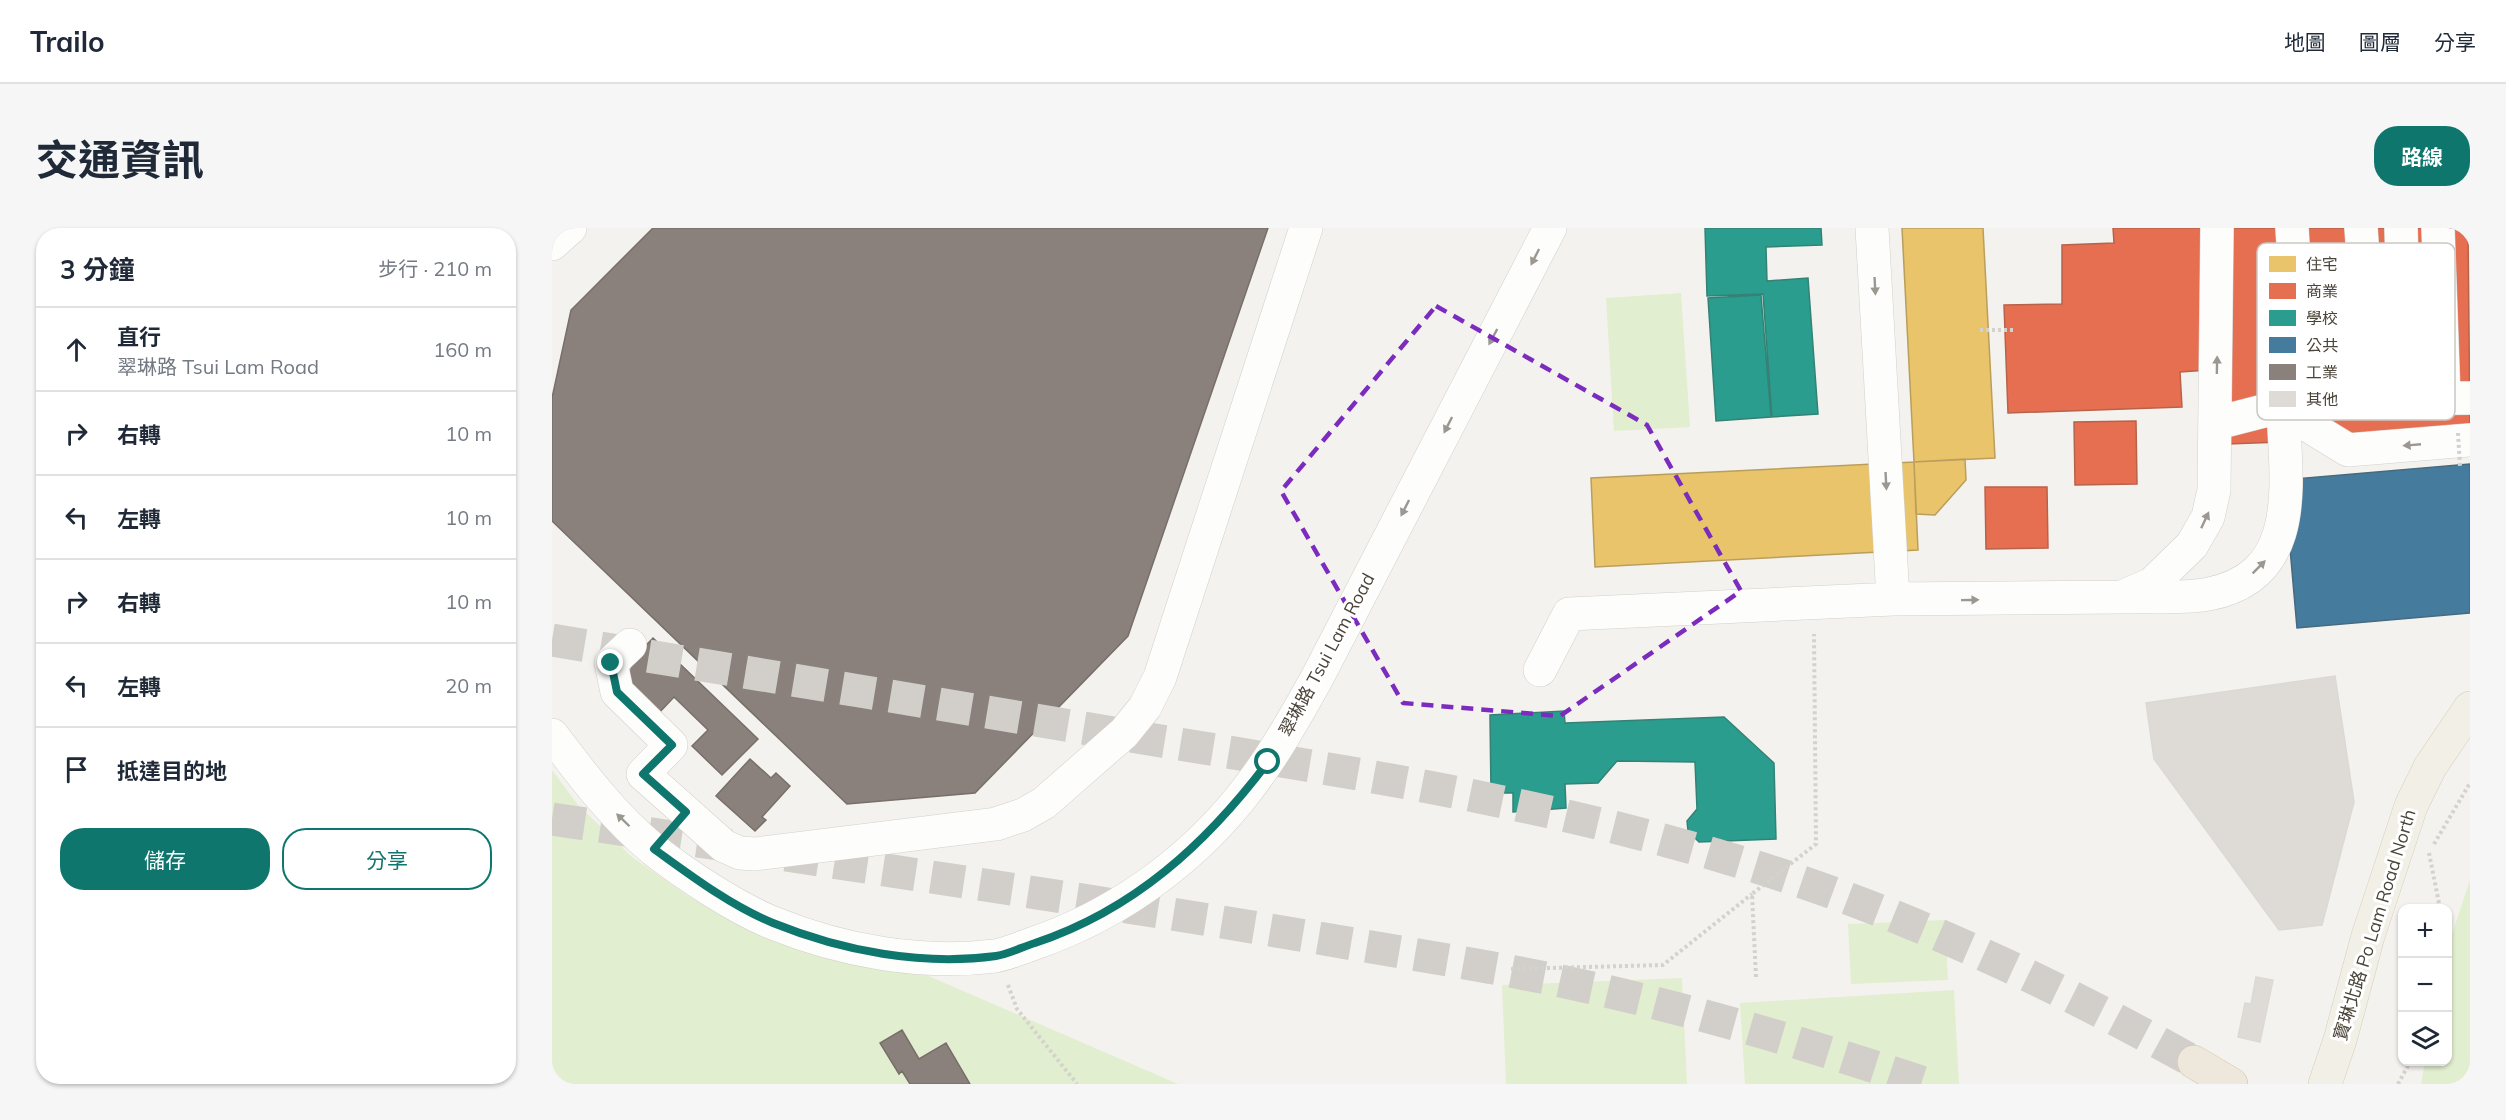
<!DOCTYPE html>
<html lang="zh-TW">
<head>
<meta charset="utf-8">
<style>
  body { margin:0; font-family:Mulish,"Noto Sans TC",sans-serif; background:#f6f6f7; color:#1f2937 }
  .controls { position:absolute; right:18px; bottom:18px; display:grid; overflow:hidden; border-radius:12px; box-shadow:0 2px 4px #0004 }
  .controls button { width:54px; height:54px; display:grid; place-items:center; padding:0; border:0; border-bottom:2px solid #e0e1e3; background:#fff; color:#1f2937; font:30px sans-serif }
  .stop { position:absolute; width:18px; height:18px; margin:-14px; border:4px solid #0f766e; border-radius:50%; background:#fff }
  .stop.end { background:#0f766e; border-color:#fff; box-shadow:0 2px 6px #0008 }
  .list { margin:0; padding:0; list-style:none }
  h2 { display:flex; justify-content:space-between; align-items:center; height:78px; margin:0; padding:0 24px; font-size:26px }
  h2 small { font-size:20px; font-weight:400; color:#747a83 }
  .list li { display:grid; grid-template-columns:39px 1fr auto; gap:18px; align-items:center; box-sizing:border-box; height:84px; padding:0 24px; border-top:2px solid #e0e1e3 }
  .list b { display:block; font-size:22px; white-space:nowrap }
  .list p { margin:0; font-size:20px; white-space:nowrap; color:#747a83 }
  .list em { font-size:20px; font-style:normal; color:#747a83 }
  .actions { display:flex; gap:12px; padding:18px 24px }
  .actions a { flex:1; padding:14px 0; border:2px solid #0f766e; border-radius:24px; text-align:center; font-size:21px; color:#0f766e }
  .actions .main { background:#0f766e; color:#fff }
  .icon { flex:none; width:33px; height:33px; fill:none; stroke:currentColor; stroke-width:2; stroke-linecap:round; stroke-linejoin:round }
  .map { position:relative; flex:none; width:1918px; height:856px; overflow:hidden; border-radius:24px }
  header { display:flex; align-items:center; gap:36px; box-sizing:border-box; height:84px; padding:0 30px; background:#fff; border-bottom:2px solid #e0e1e3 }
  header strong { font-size:28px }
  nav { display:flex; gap:33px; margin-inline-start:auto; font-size:21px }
  .intro { display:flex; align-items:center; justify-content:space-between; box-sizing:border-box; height:144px; padding:0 36px }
  h1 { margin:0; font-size:42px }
  .button { padding:15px 27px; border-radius:24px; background:#0f766e; color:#fff; font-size:21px; font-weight:700 }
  main { display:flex; gap:36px; padding:0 36px }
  aside { flex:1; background:#fff; border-radius:24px; box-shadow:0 2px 4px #0004 }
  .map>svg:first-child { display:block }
</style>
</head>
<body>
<header>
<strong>Trailo</strong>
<nav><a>地圖</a><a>圖層</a><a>分享</a></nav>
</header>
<div class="intro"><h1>交通資訊</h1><a class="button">路線</a></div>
<main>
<aside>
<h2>3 分鐘<small>步行 · 210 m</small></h2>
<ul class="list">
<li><svg class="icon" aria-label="ahead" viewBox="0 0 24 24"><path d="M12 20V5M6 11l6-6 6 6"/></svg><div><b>直行</b><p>翠琳路 Tsui Lam Road</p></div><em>160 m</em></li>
<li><svg class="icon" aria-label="right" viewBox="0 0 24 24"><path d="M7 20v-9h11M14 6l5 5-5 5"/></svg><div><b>右轉</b></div><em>10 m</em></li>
<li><svg class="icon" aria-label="left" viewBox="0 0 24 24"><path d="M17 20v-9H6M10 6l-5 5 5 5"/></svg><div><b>左轉</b></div><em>10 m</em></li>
<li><svg class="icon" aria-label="right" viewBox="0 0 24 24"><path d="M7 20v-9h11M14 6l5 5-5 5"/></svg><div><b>右轉</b></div><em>10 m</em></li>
<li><svg class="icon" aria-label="left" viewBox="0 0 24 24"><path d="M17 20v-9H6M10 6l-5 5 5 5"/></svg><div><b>左轉</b></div><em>20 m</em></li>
<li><svg class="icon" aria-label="arrive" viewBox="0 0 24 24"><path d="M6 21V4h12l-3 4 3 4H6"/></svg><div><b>抵達目的地</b></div></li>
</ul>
<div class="actions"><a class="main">儲存</a><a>分享</a></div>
</aside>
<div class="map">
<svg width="1918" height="856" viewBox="0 0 1918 856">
  <rect width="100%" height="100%" fill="#f4f2ee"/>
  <path fill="#e1eecf" d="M1129 65 1138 199 1062 203 1054 70Z
    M0 542 26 577 80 629 136 668 198 703 356 739 626 856H0Z
    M1918 652V856H1869L1873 834H1896V718Z
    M1393 692 1396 752 1299 756 1296 696Z
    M1130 750 1135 856H954L950 757Z
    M1402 762 1407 856H1193L1188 775Z"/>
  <path fill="#e9c46a" stroke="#ba9e5b" stroke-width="1.5" d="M1350 0H1431L1443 230 1362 234Z
    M1413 231 1414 252 1383 287 1364 286 1362 234Z
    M1362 234 1366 322 1043 339 1039 250Z"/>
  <path fill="#e76f51" stroke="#b8624a" stroke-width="1.5" d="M1561 0H1916L1918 207 1676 216 1671 141 1628 144 1630 179 1456 185 1452 77 1510 76V17L1562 15Z
    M1584 193 1585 256 1523 257 1522 194Z
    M1433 259H1495L1496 320 1434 321Z"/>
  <path fill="#2a9d8f" stroke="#348275" stroke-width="1.5" d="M1153 0H1269L1270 17 1214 19 1215 53 1256 50 1266 186 1220 189 1211 66 1155 68Z
    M1209 67 1219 189 1164 193 1156 70Z
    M1012 483 1013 495 1172 489 1222 535 1224 611 1147 614 1136 603 1135 593 1145 581 1143 534 1065 533 1046 555 1013 556 1014 580 961 584V565H939L938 487Z"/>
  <path fill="#457b9d" stroke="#476a7f" stroke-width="1.5" d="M1918 236V385L1745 400 1732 252Z"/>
  <path fill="#8a817c" stroke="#776f68" stroke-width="1.5" d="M101 0H716L576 408 423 565 295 576 0 293V170L19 82Z
    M101 410 206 511 170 547 140 518 156 502 122 469 106 486 76 458 73 439Z
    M198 531 219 550 224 545 238 558 210 589 214 592 203 603 164 568Z
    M350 802 367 831 394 815 418 856H358L350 843 347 846 328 815Z"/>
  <path fill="#dedbd6" stroke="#dcd9d4" stroke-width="1.5" d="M1783 448 1802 574 1770 697 1727 702 1602 531 1594 475Z
    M1704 749 1721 752 1708 814 1686 809 1693 775 1699 776Z"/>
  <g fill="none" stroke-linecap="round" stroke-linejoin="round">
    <path stroke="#d2cfca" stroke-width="33" stroke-dasharray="33 16" stroke-linecap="butt" d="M0 412C203 446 406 479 609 513 804 545 999 576 1188 634 1347 682 1497 753 1642 834
      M0 591 186 619
      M234 627C425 656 616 684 807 717 889 731 973 744 1054 763 1162 788 1270 821 1375 856"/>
    <defs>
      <path id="minor" d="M1320 0 1341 371 1570 369 1600 356 1640 317 1656 289 1662 262 1665 0
        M1740 0 1752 195 1796 222 1918 212
        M1809 0 1814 69 1813 147 1830 171 1918 170
        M1849 0 1854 170
        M1886 0 1892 170
        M0 16 18 0
        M1578 369C1602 368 1634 371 1657 366 1753 347 1733 250 1731 178L1665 195
        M78 417 59 435 65 464 119 517 91 546 172 618 188 625 203 626 444 596 471 587 492 575 572 505 593 479 608 449 754 0
        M988 442 1017 386 1341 371
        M0 507C31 548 62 589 102 622 134 647 184 680 221 695 290 723 369 737 443 728 455 726 468 720 480 716 560 689 633 638 687 572 718 534 741 493 765 450L998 0"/>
      <path id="major" d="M1773 856 1788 812 1816 708 1859 578 1878 539 1918 480"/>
      <path id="highway" d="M1642 834 1679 856"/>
    </defs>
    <use href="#minor" stroke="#d2d0cb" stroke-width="34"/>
    <use href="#major" stroke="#d6cebb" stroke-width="34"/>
    <use href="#highway" stroke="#ccbfa9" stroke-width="34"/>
    <path stroke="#d3d2cc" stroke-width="4" stroke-dasharray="3 3" stroke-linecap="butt" d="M1428 102H1462
      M1882 616 1918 555
      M1877 625 1888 680
      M959 741 1111 737 1200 666
      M1204 749 1200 666 1264 616 1262 406
      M456 757 465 781 525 856
      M1846 856 1858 834"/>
    <use href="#minor" stroke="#fdfdfc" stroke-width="33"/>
    <use href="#major" stroke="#f2efe6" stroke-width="33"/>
    <use href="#highway" stroke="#ede8db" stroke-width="33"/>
    <path stroke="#d3d2cc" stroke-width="4" stroke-dasharray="3 3" stroke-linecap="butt" d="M1906 205 1908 238"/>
  </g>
  <defs><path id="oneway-solid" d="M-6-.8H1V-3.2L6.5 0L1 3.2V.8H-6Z" transform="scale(1.5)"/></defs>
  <g fill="#9b9791">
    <use href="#oneway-solid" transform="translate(983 29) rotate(117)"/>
    <use href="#oneway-solid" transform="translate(1323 58) rotate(87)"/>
    <use href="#oneway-solid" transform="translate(941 109) rotate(118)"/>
    <use href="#oneway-solid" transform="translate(1665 137) rotate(-89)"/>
    <use href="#oneway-solid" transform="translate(896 197) rotate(117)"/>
    <use href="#oneway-solid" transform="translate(1860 217) rotate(175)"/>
    <use href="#oneway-solid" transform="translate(1334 253) rotate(87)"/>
    <use href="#oneway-solid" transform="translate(853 280) rotate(117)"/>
    <use href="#oneway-solid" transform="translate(1653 292) rotate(-65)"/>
    <use href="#oneway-solid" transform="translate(1707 339) rotate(-45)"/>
    <use href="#oneway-solid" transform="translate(1418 372) rotate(-1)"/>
    <use href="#oneway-solid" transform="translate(71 592) rotate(-136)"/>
  </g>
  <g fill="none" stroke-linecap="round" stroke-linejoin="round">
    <path stroke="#0f766e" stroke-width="8" d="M59 435 65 464 120 517 91 546 134 584 102 621C138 647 179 678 221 695 290 723 370 738 444 728 457 726 470 719 483 715 582 682 654 616 716 534"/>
  </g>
  <path fill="none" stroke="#7b2cbf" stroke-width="4.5" stroke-dasharray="12 8" stroke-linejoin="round" d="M884 78 1095 197 1189 363 1008 488 851 475 729 263Z"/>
  <g text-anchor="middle" stroke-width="6" stroke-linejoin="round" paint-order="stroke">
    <g font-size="18" fill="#4b4439" stroke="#fff">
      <text transform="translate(775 427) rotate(-62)" y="6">翠琳路 Tsui Lam Road</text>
      <text transform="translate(1823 697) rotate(-73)" y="6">寶琳北路 Po Lam Road North</text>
    </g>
  </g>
  <rect x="1705" y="15" width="198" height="177" rx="9" fill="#fff" stroke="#c9c7c4" stroke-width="1.5"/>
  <rect x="1717" y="28" width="27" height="16" fill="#e9c46a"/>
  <rect x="1717" y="55" width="27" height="16" fill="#e76f51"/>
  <rect x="1717" y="82" width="27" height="16" fill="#2a9d8f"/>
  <rect x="1717" y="109" width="27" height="16" fill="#457b9d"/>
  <rect x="1717" y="136" width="27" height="16" fill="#8a817c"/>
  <rect x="1717" y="163" width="27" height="16" fill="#dedbd6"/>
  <g font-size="16" fill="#4b4439">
    <text x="1754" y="42">住宅</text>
    <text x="1754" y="69">商業</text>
    <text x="1754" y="96">學校</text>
    <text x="1754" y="123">公共</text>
    <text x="1754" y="150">工業</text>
    <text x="1754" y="177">其他</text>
  </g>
</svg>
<div class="controls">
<button>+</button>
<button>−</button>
<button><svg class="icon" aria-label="layers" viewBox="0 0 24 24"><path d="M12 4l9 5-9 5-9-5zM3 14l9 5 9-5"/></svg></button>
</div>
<div class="stop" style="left:716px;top:534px"></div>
<div class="stop end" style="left:59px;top:435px"></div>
</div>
</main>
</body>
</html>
